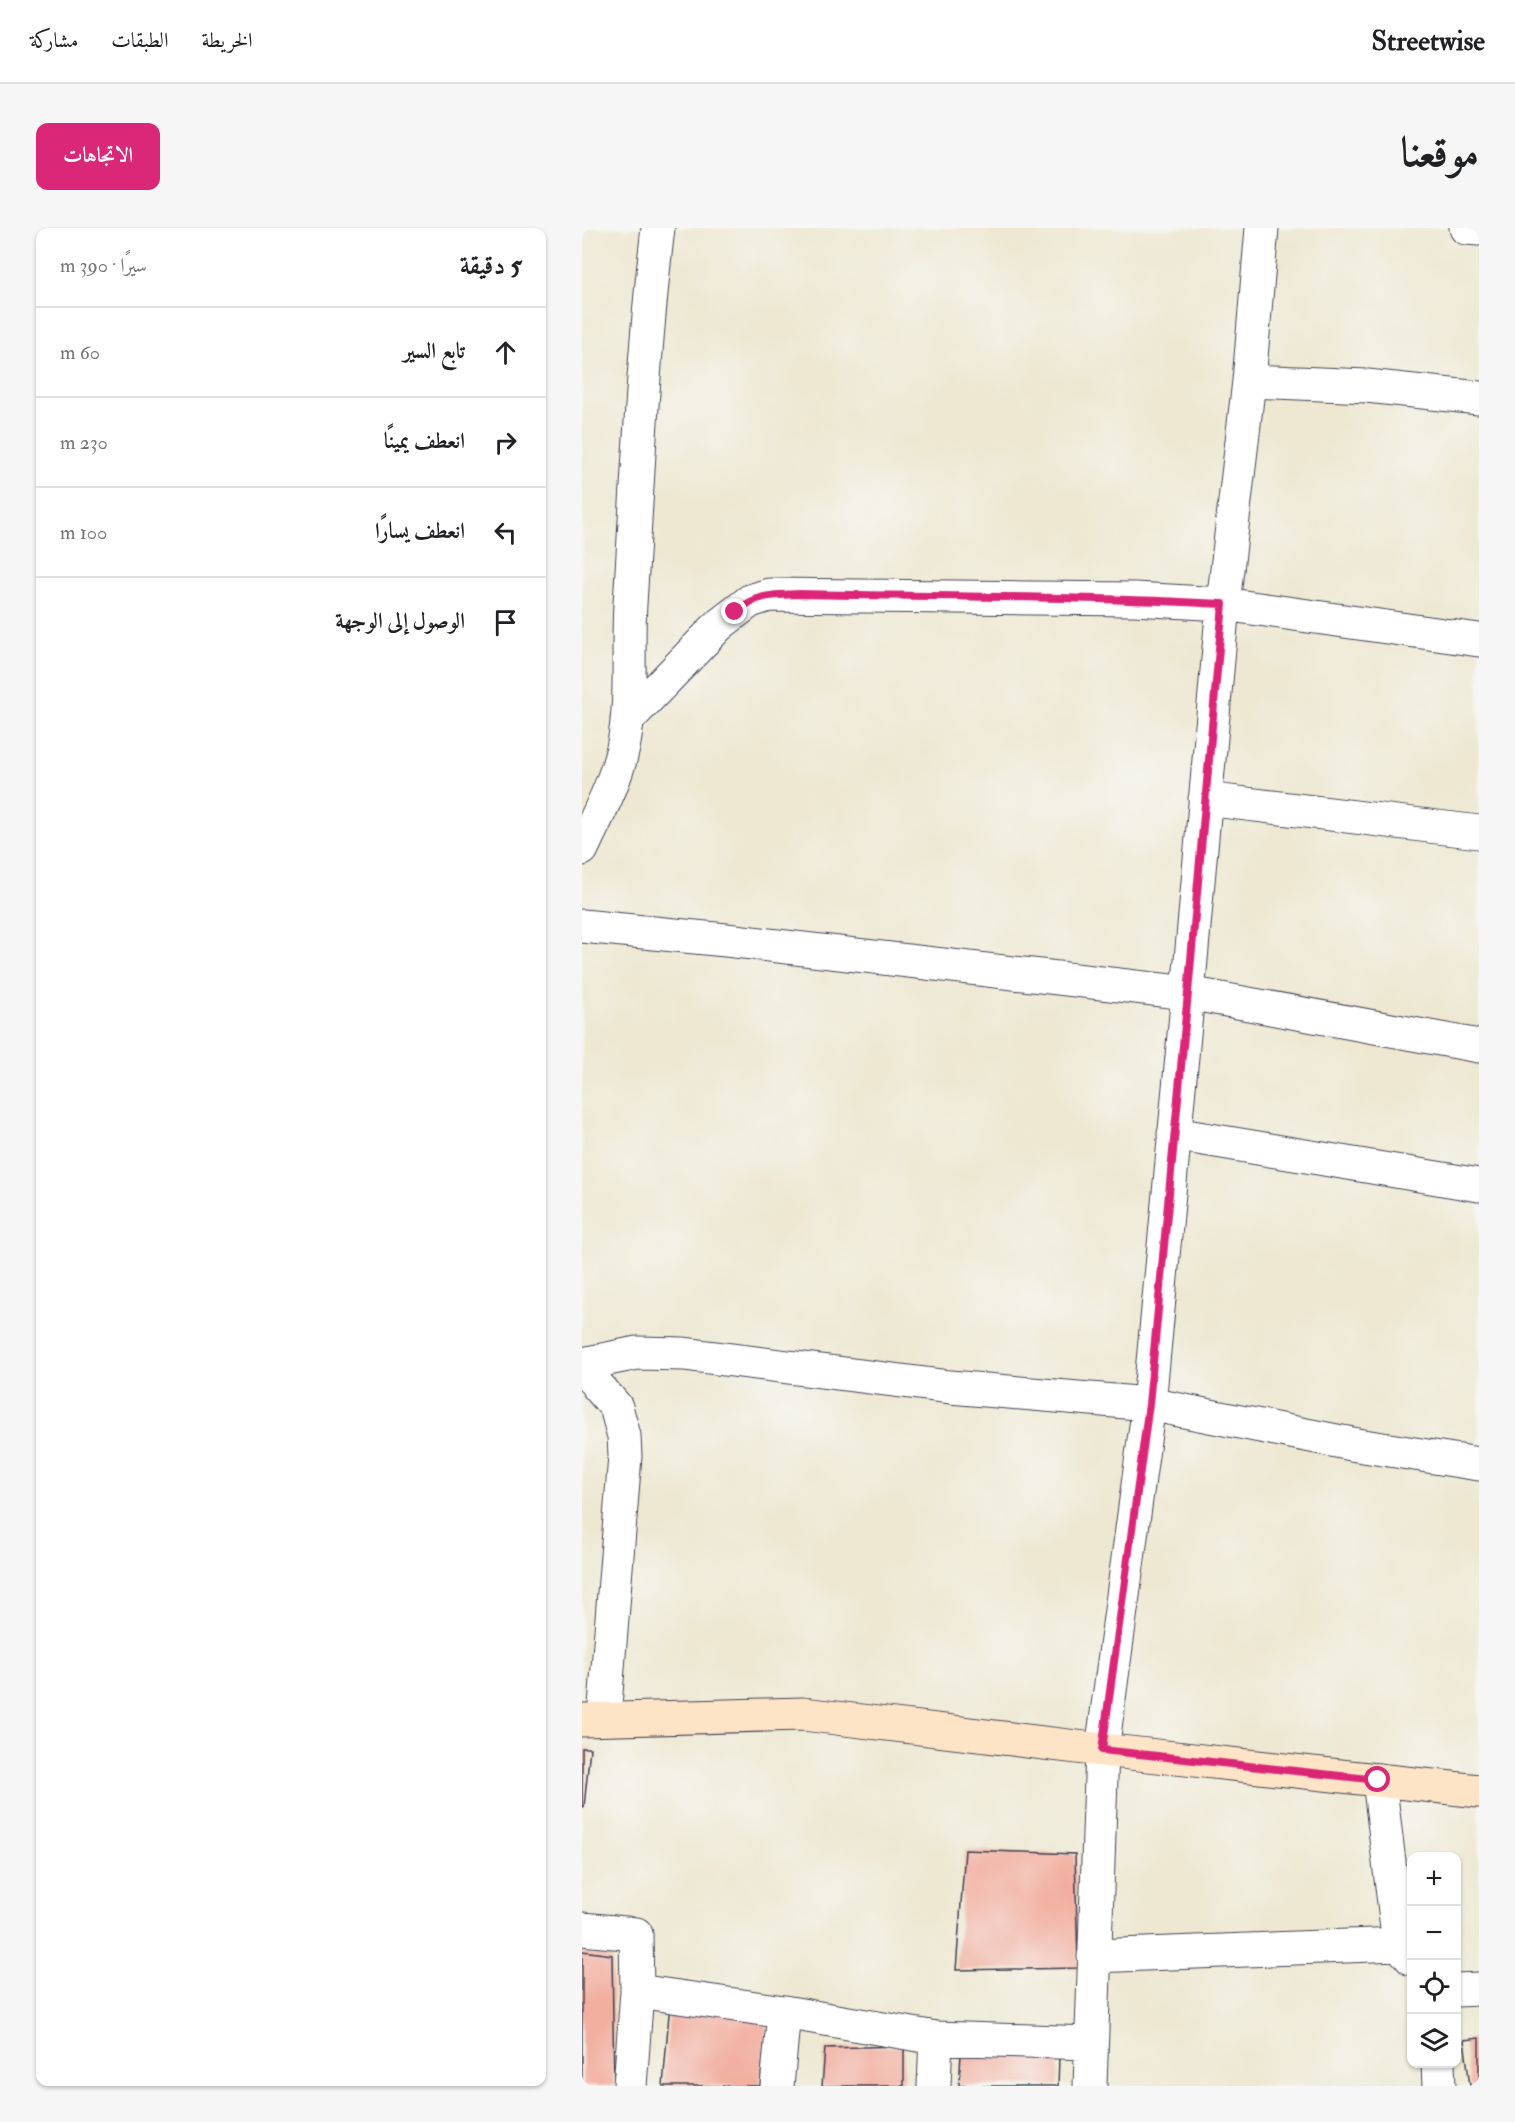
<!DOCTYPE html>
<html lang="ar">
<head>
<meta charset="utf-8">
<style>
  body { margin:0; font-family:"IM FELL Double Pica",Amiri,serif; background:#f6f6f6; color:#202124; direction:rtl }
  .controls { position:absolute; right:18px; bottom:18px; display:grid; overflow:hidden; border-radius:12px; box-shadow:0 2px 4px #0004 }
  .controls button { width:54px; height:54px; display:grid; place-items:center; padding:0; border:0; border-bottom:2px solid #e0e0e0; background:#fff; color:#202124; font:30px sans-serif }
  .stop { position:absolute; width:18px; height:18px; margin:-14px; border:4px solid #db2777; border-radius:50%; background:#fff }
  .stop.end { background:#db2777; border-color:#fff; box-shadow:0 2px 6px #0008 }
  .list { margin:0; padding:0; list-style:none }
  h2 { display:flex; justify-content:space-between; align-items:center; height:78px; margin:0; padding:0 24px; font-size:26px }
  h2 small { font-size:20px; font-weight:400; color:#757577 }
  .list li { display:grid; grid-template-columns:39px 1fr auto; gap:18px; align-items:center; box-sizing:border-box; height:90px; padding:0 24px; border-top:2px solid #e0e0e0 }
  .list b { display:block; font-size:22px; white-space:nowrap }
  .list em { font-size:20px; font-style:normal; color:#757577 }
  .icon { flex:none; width:33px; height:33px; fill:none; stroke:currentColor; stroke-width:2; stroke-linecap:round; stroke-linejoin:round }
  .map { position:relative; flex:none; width:897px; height:1858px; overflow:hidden; direction:ltr; border-radius:12px }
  header { display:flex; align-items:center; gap:36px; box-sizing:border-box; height:84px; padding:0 30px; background:#fff; border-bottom:2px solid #e0e0e0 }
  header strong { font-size:28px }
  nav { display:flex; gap:33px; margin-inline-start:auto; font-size:21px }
  .intro { display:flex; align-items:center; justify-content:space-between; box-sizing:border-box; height:144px; padding:0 36px }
  h1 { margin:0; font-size:42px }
  .button { padding:15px 27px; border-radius:12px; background:#db2777; color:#fff; font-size:21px; font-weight:700 }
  main { display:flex; gap:36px; padding:0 36px }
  aside { flex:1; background:#fff; border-radius:12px; box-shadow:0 2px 4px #0004 }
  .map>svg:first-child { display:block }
</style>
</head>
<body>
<header>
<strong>Streetwise</strong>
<nav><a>الخريطة</a><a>الطبقات</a><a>مشاركة</a></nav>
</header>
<div class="intro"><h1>موقعنا</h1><a class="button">الاتجاهات</a></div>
<main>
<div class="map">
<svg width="897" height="1858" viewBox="0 0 897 1858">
  <rect width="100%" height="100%" fill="#f6f6f2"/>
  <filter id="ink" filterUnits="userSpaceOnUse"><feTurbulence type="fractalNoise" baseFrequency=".0167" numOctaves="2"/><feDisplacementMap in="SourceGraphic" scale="12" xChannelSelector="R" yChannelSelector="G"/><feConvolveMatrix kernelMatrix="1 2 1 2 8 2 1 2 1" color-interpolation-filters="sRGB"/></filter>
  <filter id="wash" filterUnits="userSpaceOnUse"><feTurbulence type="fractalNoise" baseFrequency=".008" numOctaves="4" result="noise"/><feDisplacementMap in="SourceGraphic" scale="24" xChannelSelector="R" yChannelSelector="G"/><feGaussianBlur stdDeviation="1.35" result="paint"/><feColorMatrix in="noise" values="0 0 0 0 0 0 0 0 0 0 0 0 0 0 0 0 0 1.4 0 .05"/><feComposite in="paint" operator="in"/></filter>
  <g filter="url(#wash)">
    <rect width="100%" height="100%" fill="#eee8d2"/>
    <g id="blocks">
      <path fill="#f2ae9f" d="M0 1520H8L2 1579 0 1578Z
        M383 1622 493 1626 496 1740 374 1742Z
        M0 1723 30 1727 32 1858H0Z
        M88 1774 186 1785 178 1858H81Z
        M897 1810V1858H888L882 1812Z
        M322 1818V1858H240L243 1820Z
        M379 1826 477 1829 476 1858H377Z"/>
    </g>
  </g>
  <g filter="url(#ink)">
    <use href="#blocks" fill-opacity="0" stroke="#414052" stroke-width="1.5"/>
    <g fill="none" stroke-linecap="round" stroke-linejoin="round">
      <defs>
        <path id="street" d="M884 0 897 1
          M667 153 785 158 897 170
          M45 492 137 397 168 373 187 367 552 371 641 376 897 412
          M623 571 897 604
          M0 621C15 588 33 556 41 520 51 473 45 424 48 376 56 250 61 125 76 0
          M0 698 144 712 606 765 897 818
          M592 906 897 957
          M0 1135 15 1157 34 1179 42 1208 43 1228 22 1490
          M1 1136 55 1125 102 1126 368 1159 567 1176 775 1217 897 1236
          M797 1552 817 1716 830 1731
          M0 1701 54 1706 55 1763 202 1784 354 1810 508 1815
          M512 1728 817 1716
          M874 1762 897 1761
          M856 1836 857 1858
          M48 1858 55 1763
          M195 1858 202 1784
          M352 1858 354 1810
          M508 1858 520 1522 567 1176 606 765 641 376 667 153 680 0"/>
        <path id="secondary" d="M0 1492 221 1486 520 1522 897 1563"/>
      </defs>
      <use href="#street" stroke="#414052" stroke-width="35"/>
      <use href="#secondary" stroke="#414052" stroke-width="35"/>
      <use href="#street" stroke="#fff" stroke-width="33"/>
      <use href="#secondary" stroke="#fee4c6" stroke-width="33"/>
    </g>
  </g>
  <g fill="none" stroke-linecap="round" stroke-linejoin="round" filter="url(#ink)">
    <path stroke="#db2777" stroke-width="8" d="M153 384C176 366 190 367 218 366 359 369 500 368 641 376L606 765 567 1176 520 1522 796 1552"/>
  </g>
</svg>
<div class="controls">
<button>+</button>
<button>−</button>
<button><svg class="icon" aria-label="locate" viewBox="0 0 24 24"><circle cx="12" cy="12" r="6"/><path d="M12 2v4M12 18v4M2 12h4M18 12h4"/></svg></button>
<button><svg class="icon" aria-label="layers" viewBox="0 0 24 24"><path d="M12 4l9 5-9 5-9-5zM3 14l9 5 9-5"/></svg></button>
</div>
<div class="stop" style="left:796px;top:1552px"></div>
<div class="stop end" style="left:153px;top:384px"></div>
</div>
<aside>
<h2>5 دقيقة<small>سيرًا · 390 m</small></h2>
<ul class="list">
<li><svg class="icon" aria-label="ahead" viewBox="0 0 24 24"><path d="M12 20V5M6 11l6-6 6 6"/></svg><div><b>تابع السير</b></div><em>60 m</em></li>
<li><svg class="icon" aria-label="right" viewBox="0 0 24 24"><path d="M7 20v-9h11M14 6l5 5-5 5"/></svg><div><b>انعطف يمينًا</b></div><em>230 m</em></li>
<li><svg class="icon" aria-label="left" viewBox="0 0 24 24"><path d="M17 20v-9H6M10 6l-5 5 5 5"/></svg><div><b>انعطف يسارًا</b></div><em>100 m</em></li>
<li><svg class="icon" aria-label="arrive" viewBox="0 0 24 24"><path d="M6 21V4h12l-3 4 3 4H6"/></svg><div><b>الوصول إلى الوجهة</b></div></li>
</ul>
</aside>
</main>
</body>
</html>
